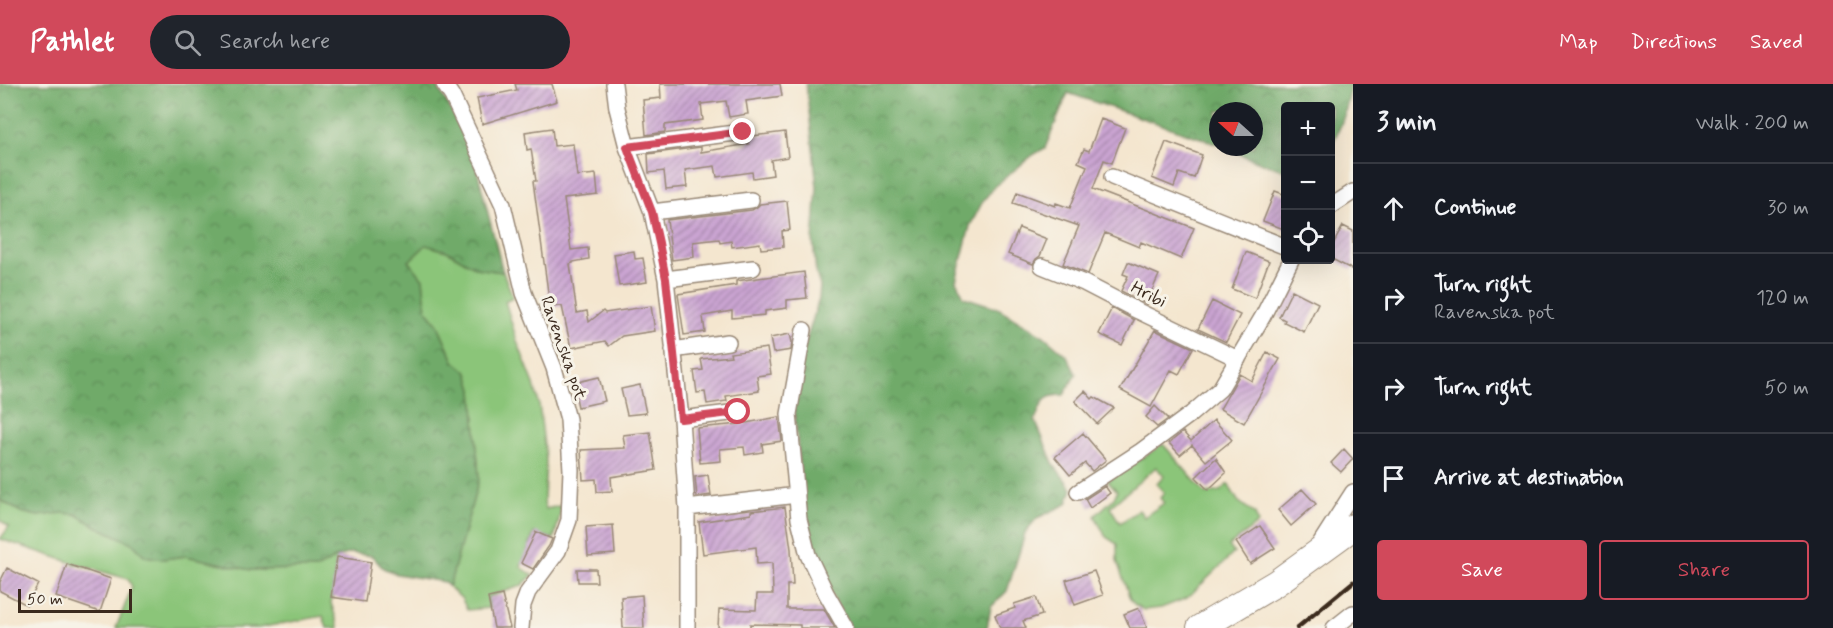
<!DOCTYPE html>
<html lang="en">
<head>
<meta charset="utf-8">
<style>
  body { margin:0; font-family:Mynerve,sans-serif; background:#20242c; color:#f1f3f6 }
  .controls { position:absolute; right:18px; top:18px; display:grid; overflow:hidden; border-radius:6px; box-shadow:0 6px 24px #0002 }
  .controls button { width:54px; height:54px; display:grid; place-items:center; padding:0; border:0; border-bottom:2px solid #363941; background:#171b24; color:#f1f3f6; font:30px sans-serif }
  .compass { position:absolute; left:1209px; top:18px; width:54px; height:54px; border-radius:50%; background:#171b24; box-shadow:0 6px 24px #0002; rotate:291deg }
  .scale { position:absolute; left:18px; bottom:15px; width:114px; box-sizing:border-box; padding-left:6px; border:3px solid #3b2a1e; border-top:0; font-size:16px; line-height:21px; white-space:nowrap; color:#3b2a1e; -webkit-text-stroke:4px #f7f3e8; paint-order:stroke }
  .stop { position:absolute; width:18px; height:18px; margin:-14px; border:4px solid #d1495b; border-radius:50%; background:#fff }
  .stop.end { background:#d1495b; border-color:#fff; box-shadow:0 2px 6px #0008 }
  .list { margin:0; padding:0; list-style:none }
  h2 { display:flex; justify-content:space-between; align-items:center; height:78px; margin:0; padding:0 24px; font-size:26px }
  h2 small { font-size:20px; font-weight:400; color:#9ea1a6 }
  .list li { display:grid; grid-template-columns:39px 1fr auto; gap:18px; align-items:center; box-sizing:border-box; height:90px; padding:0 24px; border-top:2px solid #363941 }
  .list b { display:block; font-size:22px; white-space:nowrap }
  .list p { margin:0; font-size:20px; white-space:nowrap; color:#9ea1a6 }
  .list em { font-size:20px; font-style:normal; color:#9ea1a6 }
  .actions { display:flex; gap:12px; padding:18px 24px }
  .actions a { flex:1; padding:14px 0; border:2px solid #d1495b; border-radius:6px; text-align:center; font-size:21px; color:#d1495b }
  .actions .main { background:#d1495b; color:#fff }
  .icon { flex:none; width:33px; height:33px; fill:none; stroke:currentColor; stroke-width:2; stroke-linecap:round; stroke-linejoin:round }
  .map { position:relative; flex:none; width:1353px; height:544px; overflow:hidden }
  header { display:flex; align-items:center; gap:36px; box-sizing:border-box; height:84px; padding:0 30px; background:#d1495b; color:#fff }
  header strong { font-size:28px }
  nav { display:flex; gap:33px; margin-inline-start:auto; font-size:21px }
  .search { width:420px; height:54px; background:#20242c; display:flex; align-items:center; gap:15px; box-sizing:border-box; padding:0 21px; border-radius:33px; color:#9ea1a6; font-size:22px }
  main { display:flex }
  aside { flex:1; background:#171b24 }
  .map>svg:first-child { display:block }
</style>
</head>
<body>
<header>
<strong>Pathlet</strong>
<div class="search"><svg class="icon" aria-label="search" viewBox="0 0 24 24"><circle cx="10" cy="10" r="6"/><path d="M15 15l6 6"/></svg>Search here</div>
<nav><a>Map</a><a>Directions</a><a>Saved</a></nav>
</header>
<main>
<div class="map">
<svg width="1353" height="544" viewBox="0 0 1353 544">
  <defs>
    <pattern id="forest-crowns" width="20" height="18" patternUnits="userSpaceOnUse" patternTransform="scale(1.5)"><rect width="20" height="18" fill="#70aa69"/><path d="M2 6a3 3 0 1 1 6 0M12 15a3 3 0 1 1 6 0" fill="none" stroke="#5d8b56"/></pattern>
    <pattern id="building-hatch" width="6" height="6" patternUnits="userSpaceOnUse" patternTransform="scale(1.5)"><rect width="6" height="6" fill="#caa4d2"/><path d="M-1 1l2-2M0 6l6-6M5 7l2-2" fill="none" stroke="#a586aa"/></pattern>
  </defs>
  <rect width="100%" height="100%" fill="#f7f3e8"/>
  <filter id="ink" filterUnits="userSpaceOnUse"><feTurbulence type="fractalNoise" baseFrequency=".0167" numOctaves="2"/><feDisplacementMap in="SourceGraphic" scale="12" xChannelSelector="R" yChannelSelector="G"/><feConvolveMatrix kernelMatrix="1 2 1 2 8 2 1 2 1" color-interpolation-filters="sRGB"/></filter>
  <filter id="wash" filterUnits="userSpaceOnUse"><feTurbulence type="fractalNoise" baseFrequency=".008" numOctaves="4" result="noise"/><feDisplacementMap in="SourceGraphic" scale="24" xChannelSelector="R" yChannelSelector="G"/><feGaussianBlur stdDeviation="1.35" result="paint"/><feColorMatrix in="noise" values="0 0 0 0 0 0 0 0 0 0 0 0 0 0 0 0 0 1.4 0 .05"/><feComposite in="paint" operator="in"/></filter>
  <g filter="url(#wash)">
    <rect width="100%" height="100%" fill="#f4e6cf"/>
    <path fill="#8bc579" stroke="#63784c" stroke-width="1.5" fill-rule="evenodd" d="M426 161 447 167 476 184 503 188 513 213 505 217 517 257 534 300 539 320 546 377 544 415 545 425 560 422V431L554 455 534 449 521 483 533 491 521 502 488 513 489 524 467 526 462 515 449 503 479 395 473 306 468 290 454 277 437 239 426 225 423 195 409 177Z
      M1163 360 1206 410 1220 407 1228 400 1238 417 1255 430 1258 439 1229 462 1234 469 1187 514 1161 524 1144 526 1135 521 1130 515 1117 477V460L1106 453 1095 432 1114 414 1117 407 1108 397ZM1156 383 1164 392 1157 400 1164 409 1160 414 1164 419 1144 433 1139 426 1120 439 1110 423Z
      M0 416 21 428 38 432 62 429 76 430 96 442 132 459 145 472 163 475 186 472 251 486 316 485 337 473 331 519 339 544H327L323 532 258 544H116L132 503 128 495 79 481 0 455 9 443 0 436Z"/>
    <path fill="url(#forest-crowns)" stroke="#566a44" stroke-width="1.5" d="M0 0H436L470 58 503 188 476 184 447 167 426 161 409 177 423 195 426 225 437 239 454 277 468 289 473 306 479 395 449 503 444 498 397 490 383 484 372 472 351 469 337 473 316 485H306L251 486 186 472 163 475 145 472 132 459 96 442 76 430 62 429 38 432 21 428 0 416Z
      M806 0H1351C1347 23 1343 41 1331 61L1330 22H1286L1285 87 1249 74 1224 63H1254V27H1218V60L1068 9 1045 64 1033 71 995 102 983 117 970 142 956 197 964 213 998 224 1044 252 1067 272 1076 290 1064 311C1042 311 1043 318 1035 336L1054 381 1072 405 1067 420 1037 434 1026 447 1007 507 991 523 987 544H849L808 465 794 325 800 277 819 215 820 202 816 189 813 156 817 103Z"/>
    <g id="blocks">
      <path fill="url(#building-hatch)" d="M515 0H552L557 17 482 40 477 14 517 6Z
        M660 0H780L782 12 746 17 748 30 729 33 726 17 701 20 703 36 665 41V48L646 51 643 16 661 14Z
        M1101 35 1125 44 1112 79 1104 76 1093 105 1194 144 1181 175 1141 158 1139 163 1105 149 1088 190 1063 180 1079 142 1013 119 1017 108 1055 122 1056 119 1070 124 1087 82 1078 78 1084 65 1089 67Z
        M552 44 554 62 573 60 577 92 596 90 598 111 564 115 571 166 588 164 589 175 573 178V179L570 180 577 229 587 227 589 238 603 227 605 229 651 222 655 247 622 252 609 262 605 257 571 264 562 222 550 223 533 97H536L531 65 527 66 525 48Z
        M785 48 788 73 771 76 773 91 753 94 752 88 717 93 715 82 685 86 687 103 666 105 664 87 649 89 648 70 701 63V68L749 60 748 56 752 52Z
        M1166 58 1202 71 1194 94 1179 89 1174 103 1152 94Z
        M1275 107 1286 111V146L1263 137Z
        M787 117 790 146 782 147 783 163 761 165 760 159 732 163 731 157 720 159 719 155 693 158 694 173 672 176 667 136 752 126 757 123 760 120Z
        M1343 142 1353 147V186L1330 174V166Z
        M1019 144 1047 155 1040 172 1036 175 1033 180 1008 170Z
        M634 167 635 175 643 174 647 198 619 202 614 170Z
        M1246 168 1269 177 1255 214 1232 205Z
        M1128 178 1159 191 1146 220 1121 207 1128 192 1123 190Z
        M804 188 807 214 787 216V224L765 227V231L732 234V227L703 232 705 248 684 251 678 210 736 201V197Z
        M1292 206 1318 219 1304 248 1284 238 1285 236 1279 233Z
        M1212 217 1240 231 1226 258 1198 245Z
        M1112 224 1134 236 1122 261 1099 250Z
        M1155 246 1193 264 1179 290 1171 286 1151 323 1120 306Z
        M790 250 792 258 791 266 773 269 770 254Z
        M767 264 771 290 757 292 759 307 726 312 727 317 707 320 705 308 697 309 694 287 703 286 701 275 731 272 730 269Z
        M1267 268 1280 275 1244 339 1220 325 1240 290 1252 297Z
        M599 293 605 317 578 323 573 299Z
        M640 301 646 329 627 331 621 305Z
        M1085 307 1092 315 1094 313 1114 324 1097 340 1075 317Z
        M1155 322 1168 335 1157 343 1146 333Z
        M779 333 782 357 762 360 763 368 745 371 744 363 720 365 721 377 700 379 697 344 740 340Z
        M1214 336 1232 356 1206 377 1192 361 1180 371 1169 359 1183 348 1191 357Z
        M650 348 656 386 611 393 612 407 597 408 596 395 583 396 581 366 625 364 623 351Z
        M1083 349 1106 376 1092 387 1085 379 1070 391 1055 373Z
        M1344 365 1353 375 1341 388 1331 379Z
        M1216 374 1226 389 1208 406 1196 393Z
        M708 391 711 411 697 413 695 393Z
        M1105 402 1110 409 1090 424 1085 415Z
        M1302 405 1316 420 1291 442 1278 426Z
        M785 423 791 465 793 501H787V525H824L835 544H800V541L750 540V544H718L719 525 756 526 757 510H773L772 479 757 480 756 463 703 470 699 438 751 430V427Z
        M613 441 615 470 588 472 586 443Z
        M1260 442 1275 464 1250 480 1236 458Z
        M536 448 552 455 549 462 533 485 521 479Z
        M337 473 371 478 365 518 331 513Z
        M67 480 111 495 100 528 56 513Z
        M7 484 38 500 27 521 0 507V498Z
        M577 485H596L597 498H578Z
        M1094 487 1103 511 1075 521 1066 496Z
        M502 511 510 544H494L488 514Z
        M642 511 644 544H623L621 513Z
        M1036 513 1042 531 1023 537 1026 544H1000L995 531 1015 524 1014 520Z
        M1139 524 1147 544H1130L1124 530Z"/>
    </g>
  </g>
  <g filter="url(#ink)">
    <use href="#blocks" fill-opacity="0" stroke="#988876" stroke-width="1.5"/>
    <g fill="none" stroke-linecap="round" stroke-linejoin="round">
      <defs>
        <path id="minor" d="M444 0 452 12 503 121 524 209 554 284 568 335 571 386 569 436 558 467 528 508 523 521 521 544
          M614 0 617 24 627 63 652 128 666 195 681 335 687 424V544
          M627 63 743 48
          M1112 93 1286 163
          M1330 123 1353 108
          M652 128 751 116
          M1042 182 1084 199 1138 227 1238 275
          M666 195 753 184
          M804 246 789 330 799 435 808 471 826 509 846 544
          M673 266 728 258
          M681 335 738 328
          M1078 408 1141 367 1191 330 1220 305 1263 232 1291 176
          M687 424 797 411
          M1319 461 1353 408
          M1334 544 1353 529"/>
        <path id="primary" d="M1200 544 1276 499 1353 443"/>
      </defs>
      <use href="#minor" stroke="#988876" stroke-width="18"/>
      <use href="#primary" stroke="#988876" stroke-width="28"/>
      <use href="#minor" stroke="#fff" stroke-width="15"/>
      <use href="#primary" stroke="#fff" stroke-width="26"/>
      <path stroke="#3b2a1e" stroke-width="4.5" d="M1297 544 1353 498"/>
    </g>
  </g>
  <g fill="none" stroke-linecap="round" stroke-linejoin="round" filter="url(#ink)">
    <path stroke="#d1495b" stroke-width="8" d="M738 328 681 335 666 195 659 159 652 128 627 63 743 48"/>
  </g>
  <g text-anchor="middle" stroke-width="6" stroke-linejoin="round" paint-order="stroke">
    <g font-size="18" fill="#3b2a1e" stroke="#f7f3e8">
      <text transform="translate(1149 210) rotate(27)" y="6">Hribi</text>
      <text transform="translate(564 264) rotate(71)" y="6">Ravenska pot</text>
    </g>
  </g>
</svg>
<div class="controls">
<button>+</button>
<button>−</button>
<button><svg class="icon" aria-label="locate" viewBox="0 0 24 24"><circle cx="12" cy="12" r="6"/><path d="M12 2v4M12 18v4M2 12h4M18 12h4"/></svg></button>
</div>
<svg class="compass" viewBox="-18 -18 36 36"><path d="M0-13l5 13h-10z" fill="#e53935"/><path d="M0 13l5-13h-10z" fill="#9ea1a6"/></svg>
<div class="scale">50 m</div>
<div class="stop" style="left:738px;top:328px"></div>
<div class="stop end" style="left:743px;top:48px"></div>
</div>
<aside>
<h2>3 min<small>Walk · 200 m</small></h2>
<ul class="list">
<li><svg class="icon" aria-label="ahead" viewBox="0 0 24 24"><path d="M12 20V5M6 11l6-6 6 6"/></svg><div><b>Continue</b></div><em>30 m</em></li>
<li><svg class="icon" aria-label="right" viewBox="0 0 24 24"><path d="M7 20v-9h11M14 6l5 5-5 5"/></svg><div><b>Turn right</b><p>Ravenska pot</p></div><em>120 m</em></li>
<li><svg class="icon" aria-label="right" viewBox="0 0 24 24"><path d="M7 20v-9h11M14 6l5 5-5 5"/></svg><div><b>Turn right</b></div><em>50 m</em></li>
<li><svg class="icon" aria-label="arrive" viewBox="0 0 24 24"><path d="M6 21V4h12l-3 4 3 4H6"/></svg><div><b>Arrive at destination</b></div></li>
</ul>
<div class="actions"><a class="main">Save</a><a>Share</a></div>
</aside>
</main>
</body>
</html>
